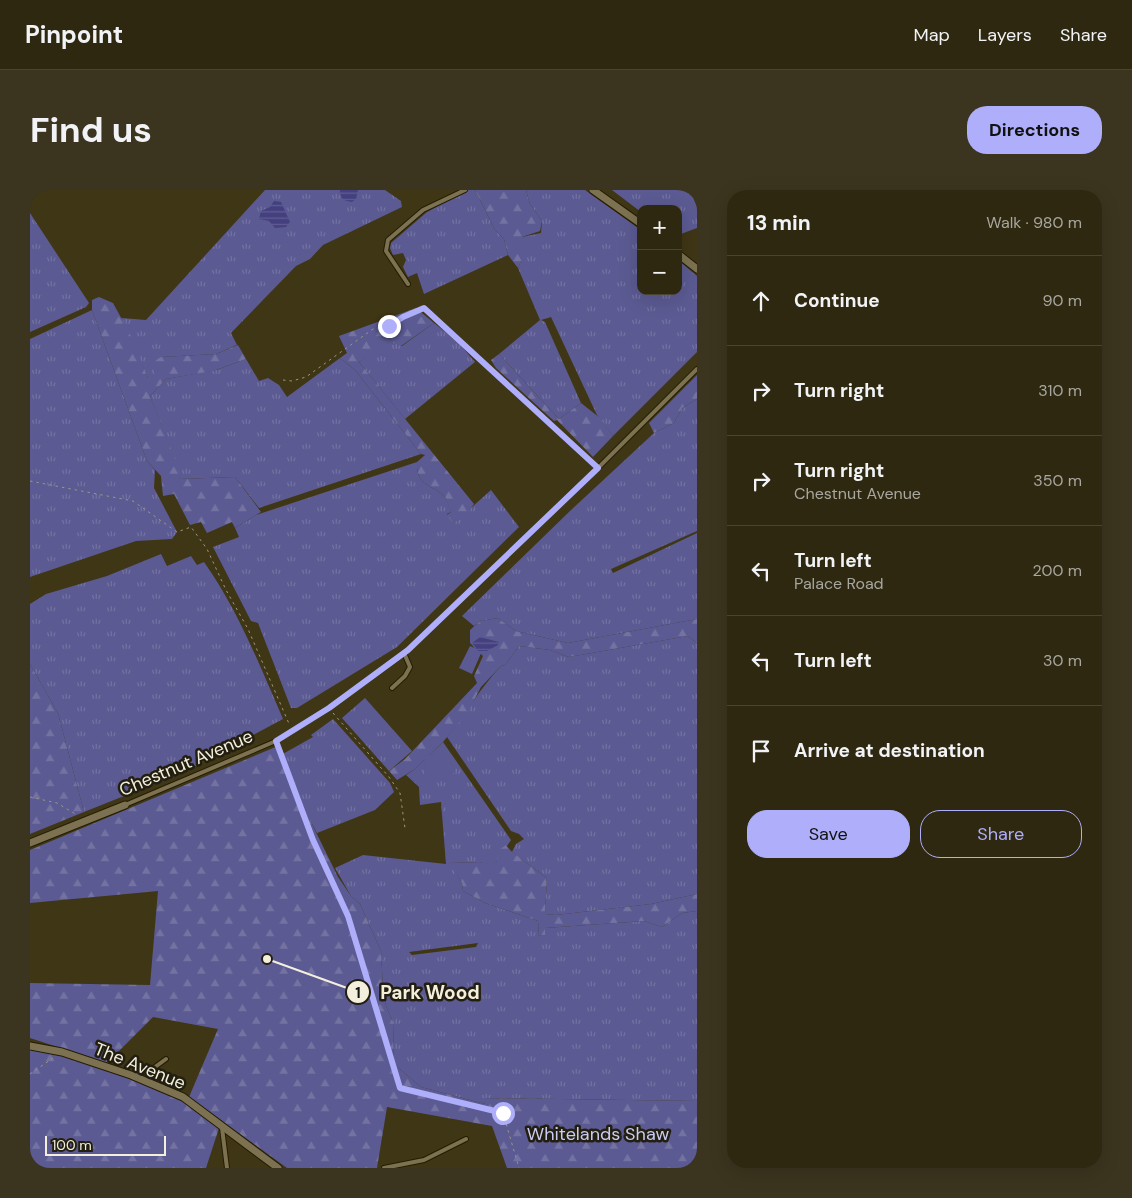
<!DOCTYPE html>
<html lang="en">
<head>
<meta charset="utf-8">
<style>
  body { margin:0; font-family:"DM Sans",sans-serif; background:#3b341e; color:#f1f3f6 }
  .controls { position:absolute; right:15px; top:15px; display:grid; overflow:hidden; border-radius:10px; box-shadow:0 5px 20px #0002 }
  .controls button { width:45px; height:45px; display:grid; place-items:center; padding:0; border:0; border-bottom:1px solid #4a4430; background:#2f2810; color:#f1f3f6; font:25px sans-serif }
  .scale { position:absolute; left:15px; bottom:12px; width:121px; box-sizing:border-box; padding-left:5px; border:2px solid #f4efdd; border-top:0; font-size:14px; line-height:18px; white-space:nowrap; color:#f4efdd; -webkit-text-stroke:4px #221e10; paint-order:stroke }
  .stop { position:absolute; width:15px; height:15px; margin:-11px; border:4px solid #aeaefa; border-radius:50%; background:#fff }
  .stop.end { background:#aeaefa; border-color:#fff; box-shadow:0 1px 5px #0008 }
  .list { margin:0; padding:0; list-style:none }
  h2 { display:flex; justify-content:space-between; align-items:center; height:65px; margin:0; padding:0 20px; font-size:21px }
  h2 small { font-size:16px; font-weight:400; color:#a7a69f }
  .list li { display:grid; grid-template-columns:32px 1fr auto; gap:15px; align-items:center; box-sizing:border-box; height:90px; padding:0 20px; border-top:1px solid #4a4430 }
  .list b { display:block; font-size:19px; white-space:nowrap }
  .list p { margin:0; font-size:16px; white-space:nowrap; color:#a7a69f }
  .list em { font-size:16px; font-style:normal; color:#a7a69f }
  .actions { display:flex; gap:10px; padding:15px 20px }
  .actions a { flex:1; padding:11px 0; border:1px solid #aeaefa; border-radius:20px; text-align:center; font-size:18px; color:#aeaefa }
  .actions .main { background:#aeaefa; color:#111 }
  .icon { flex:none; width:28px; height:28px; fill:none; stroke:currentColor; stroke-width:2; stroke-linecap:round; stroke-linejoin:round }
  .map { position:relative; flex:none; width:667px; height:978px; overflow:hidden; border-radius:20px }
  header { display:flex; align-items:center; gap:30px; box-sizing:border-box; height:70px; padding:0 25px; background:#2f2810; border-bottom:1px solid #4a4430 }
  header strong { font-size:24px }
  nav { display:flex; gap:28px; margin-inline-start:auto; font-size:18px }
  .intro { display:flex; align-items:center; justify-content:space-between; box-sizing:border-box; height:120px; padding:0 30px }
  h1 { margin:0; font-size:35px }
  .button { padding:12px 22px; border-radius:20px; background:#aeaefa; color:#111; font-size:18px; font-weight:700 }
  main { display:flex; gap:30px; padding:0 30px }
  aside { flex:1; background:#2f2810; border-radius:20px; box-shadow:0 5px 20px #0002 }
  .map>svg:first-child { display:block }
</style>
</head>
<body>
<header>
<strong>Pinpoint</strong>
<nav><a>Map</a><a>Layers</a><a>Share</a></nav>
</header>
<div class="intro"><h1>Find us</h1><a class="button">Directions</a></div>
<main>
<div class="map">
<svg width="667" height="978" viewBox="0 0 667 978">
  <defs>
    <pattern id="grass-tufts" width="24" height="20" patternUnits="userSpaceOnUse" patternTransform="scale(1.25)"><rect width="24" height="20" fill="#5b5a92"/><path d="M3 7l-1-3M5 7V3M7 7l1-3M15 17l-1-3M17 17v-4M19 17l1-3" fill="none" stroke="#7372a1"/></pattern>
    <pattern id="forest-firs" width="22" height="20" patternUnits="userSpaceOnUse" patternTransform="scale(1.25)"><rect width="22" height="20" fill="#5b5a92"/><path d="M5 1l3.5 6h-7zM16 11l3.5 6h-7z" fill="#7372a1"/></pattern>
    <pattern id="water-rules" width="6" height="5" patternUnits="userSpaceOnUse" patternTransform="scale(1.25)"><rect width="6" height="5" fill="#44407f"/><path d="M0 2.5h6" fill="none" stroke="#605c91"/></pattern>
  </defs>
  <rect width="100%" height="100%" fill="#3f3616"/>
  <path fill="url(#grass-tufts)" fill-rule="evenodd" d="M235 0H355L371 11 372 17 293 55 280 69 266 76 201 143 207 155 186 164 131 167 126 188H118L91 128 116 130Z
    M437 0H445L465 40 474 49 478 65 394 104 387 83 378 87 373 77 376 70 373 63 363 65 360 58 361 53 397 22Z
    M496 0H555L608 38 611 41V101H648V70L667 86V162L583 246 567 225 521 127 511 130 515 132 551 213 529 229 469 164 510 130 488 78 491 71 492 47 511 43 512 31 500 14Z
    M582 0H660L667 17V38L648 45V19H611V22Z
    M0 23 59 113 56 117 0 142Z
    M62 120 117 271 125 280 124 298 147 342 142 349 106 351 0 387V149Z
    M404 133 427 151 445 172 375 229 329 172 359 151 372 156Z
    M310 168 325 180 391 264 229 318 205 287 149 289 150 284 120 206 136 189 186 180 216 169 229 191 238 188 249 195 257 207Z
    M667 209V341L581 379 583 383 667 343V429L538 453 486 441 468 428 450 431 444 436 432 426 540 321 624 243 644 233 652 218Z
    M387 272C386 297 401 293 415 307 418 311 420 318 421 322L417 324 423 334 461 300 489 337 367 457 267 518H261L228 433 221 431 183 357 209 347 205 338 226 325Z
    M131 364 137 376 161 366 167 375 174 372C208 420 230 476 253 529L154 582 54 622 28 523 0 474V414L16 404 77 386Z
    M658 446 667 453V704L621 714 526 725 515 724 517 688 482 662 486 654 494 649 489 644 481 641 417 547C436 524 450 498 471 476L475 475 489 456 520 460 539 467Z
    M335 508 382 561 359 581 312 528Z
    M303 529 360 593 364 602 345 620 287 643 281 632 275 627 251 565 283 547 281 545Z
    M413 552 481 650 467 671 461 675 449 672 420 673 432 693 433 701 455 713 508 731 509 746 515 745V738L614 731 632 737 652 723 667 721V911L454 908 455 914 391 897 364 874 363 832 356 816 353 799 351 761 330 714 321 706 305 678 333 665 416 674 411 612 390 615 389 597 376 585 385 579ZM448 753 446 757 382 765 379 762Z"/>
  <path fill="url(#forest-firs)" d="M445 0H496L500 14 512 31 510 41 492 47V69L488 78 478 65 474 49 465 40Z
    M69 107 83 113 100 144 118 188 126 187 121 173 131 167 186 164 208 155 216 169 183 181 136 189 120 206 151 284 149 289 205 287 231 322 205 338 202 332 177 343 171 332 160 335 144 304 133 306 131 286 117 271 62 120V110Z
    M386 118 404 133 371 156 361 152 329 172 444 314 438 322 423 334 417 325 421 322C419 318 418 311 415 307 401 293 386 297 387 272L395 265 391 264 325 180 310 168 317 163 309 146Z
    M469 164 529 229 551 213 570 228 583 246 563 267 527 230 524 231 466 178 461 170Z
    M667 185V209L652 218 644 233 624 243 619 233Z
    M468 428 486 441 538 453 667 429V453L658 446 539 467 520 460 489 456 475 475 471 476 451 497 438 522 413 552 385 579 367 590 359 581 375 569 447 493 444 486 453 466 440 453V440L450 431Z
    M0 474 28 523 54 622 0 644Z
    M248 556 275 627 281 632 308 687 321 706 330 714 351 761 353 799 356 816 363 832 364 874 391 897 455 914 453 908 667 911V978H477L462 936 357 917 347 978H257L159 907 188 839 123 827 77 873 0 848V793L120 795 128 701 0 713V660Z
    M476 655 481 661 517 688 515 724 526 725 621 714 667 704V721L652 723 632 737 614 731 515 738V745L509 746 508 731 455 713 433 701 432 693 419 673 449 672 461 674 467 671 469 660Z
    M0 859 46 869 148 907 189 938 176 978H0Z"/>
  <path fill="#5b5a92" d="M440 456 452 461 442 484 429 478Z
    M394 565H418L425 583 395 584Z"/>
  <path fill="url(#water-rules)" d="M310 0H328L326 9 322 12C314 11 310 9 310 0Z
    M244 11 251 12 260 32 256 37 245 38 239 31 229 29 231 21 240 17Z
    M450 447 469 452 468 455 457 461H448L442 453Z"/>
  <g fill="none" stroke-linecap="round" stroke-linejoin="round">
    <defs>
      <path id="lane" d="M378 94 356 61 358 50 393 20 435 0
        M394 118 568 278
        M362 498 375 486 380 477 374 463
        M95 615 246 551 299 518 378 460 568 278 667 179
        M104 884 121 880 136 869
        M192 938 197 978
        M354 978 394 970 436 949"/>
      <path id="street" d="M563 0 611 34
        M648 64 667 79
        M0 653 95 615
        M0 856 32 862 101 885 153 907 248 978"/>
    </defs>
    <use href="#lane" stroke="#261d00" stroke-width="6"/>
    <use href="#street" stroke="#261d00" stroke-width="9"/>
    <path stroke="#9e977e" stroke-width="1" stroke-dasharray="2.5 4" stroke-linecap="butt" d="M253 190 262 191 276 187 343 139 359 136 388 120
      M0 291 103 311 147 342 161 337 177 359 196 400 218 439 260 536
      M303 523 359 587 370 603 375 638
      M248 556 283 650 317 726 370 898 473 923 489 978
      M0 607 27 613 47 625
      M0 884 23 868"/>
    <use href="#lane" stroke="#7c7251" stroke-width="4"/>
    <use href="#street" stroke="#7c7251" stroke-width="7"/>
  </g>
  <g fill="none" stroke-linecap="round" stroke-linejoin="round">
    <path stroke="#aeaefa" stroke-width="6" d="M359 136 373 127 394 118 568 278 378 460 299 518 246 551 283 650 318 726 370 898 473 923"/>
  </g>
  <g text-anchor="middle" stroke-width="5" stroke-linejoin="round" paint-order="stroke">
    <g font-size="18" fill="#f4efdd" stroke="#221e10">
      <text transform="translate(156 573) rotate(-23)" y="6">Chestnut Avenue</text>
      <text transform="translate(110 876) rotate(22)" y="6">The Avenue</text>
    </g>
    <g font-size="18" fill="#cbccf3" stroke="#221e10">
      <text x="568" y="950">Whitelands Shaw</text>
    </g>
  </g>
  <path fill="none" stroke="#f4efdd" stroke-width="2" d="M237 769L328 802"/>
  <g fill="#f4efdd" stroke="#221e10" stroke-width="2">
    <circle cx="237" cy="769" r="5"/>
    <circle cx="328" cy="802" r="12"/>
  </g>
  <g font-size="15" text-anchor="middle" font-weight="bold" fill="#111">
    <text x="328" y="808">1</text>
  </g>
  <g font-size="19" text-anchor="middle" font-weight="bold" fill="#f4efdd" stroke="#221e10" stroke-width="5" stroke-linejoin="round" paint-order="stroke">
    <text x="400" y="809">Park Wood</text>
  </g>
</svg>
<div class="controls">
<button>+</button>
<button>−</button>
</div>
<div class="scale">100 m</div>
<div class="stop" style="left:473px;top:923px"></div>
<div class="stop end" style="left:359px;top:136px"></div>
</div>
<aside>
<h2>13 min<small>Walk · 980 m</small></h2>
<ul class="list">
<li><svg class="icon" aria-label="ahead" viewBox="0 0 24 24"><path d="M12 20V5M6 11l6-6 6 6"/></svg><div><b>Continue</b></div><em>90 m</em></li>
<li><svg class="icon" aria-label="right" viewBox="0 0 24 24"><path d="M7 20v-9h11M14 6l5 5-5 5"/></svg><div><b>Turn right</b></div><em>310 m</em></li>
<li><svg class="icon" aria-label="right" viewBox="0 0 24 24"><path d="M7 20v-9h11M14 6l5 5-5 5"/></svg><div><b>Turn right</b><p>Chestnut Avenue</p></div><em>350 m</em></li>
<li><svg class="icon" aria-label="left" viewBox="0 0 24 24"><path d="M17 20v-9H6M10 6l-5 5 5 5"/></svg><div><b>Turn left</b><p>Palace Road</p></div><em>200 m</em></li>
<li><svg class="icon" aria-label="left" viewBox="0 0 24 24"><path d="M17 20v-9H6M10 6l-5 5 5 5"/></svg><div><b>Turn left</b></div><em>30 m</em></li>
<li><svg class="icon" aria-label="arrive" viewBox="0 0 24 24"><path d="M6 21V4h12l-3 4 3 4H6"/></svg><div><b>Arrive at destination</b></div></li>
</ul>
<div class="actions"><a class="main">Save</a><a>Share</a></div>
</aside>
</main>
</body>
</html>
